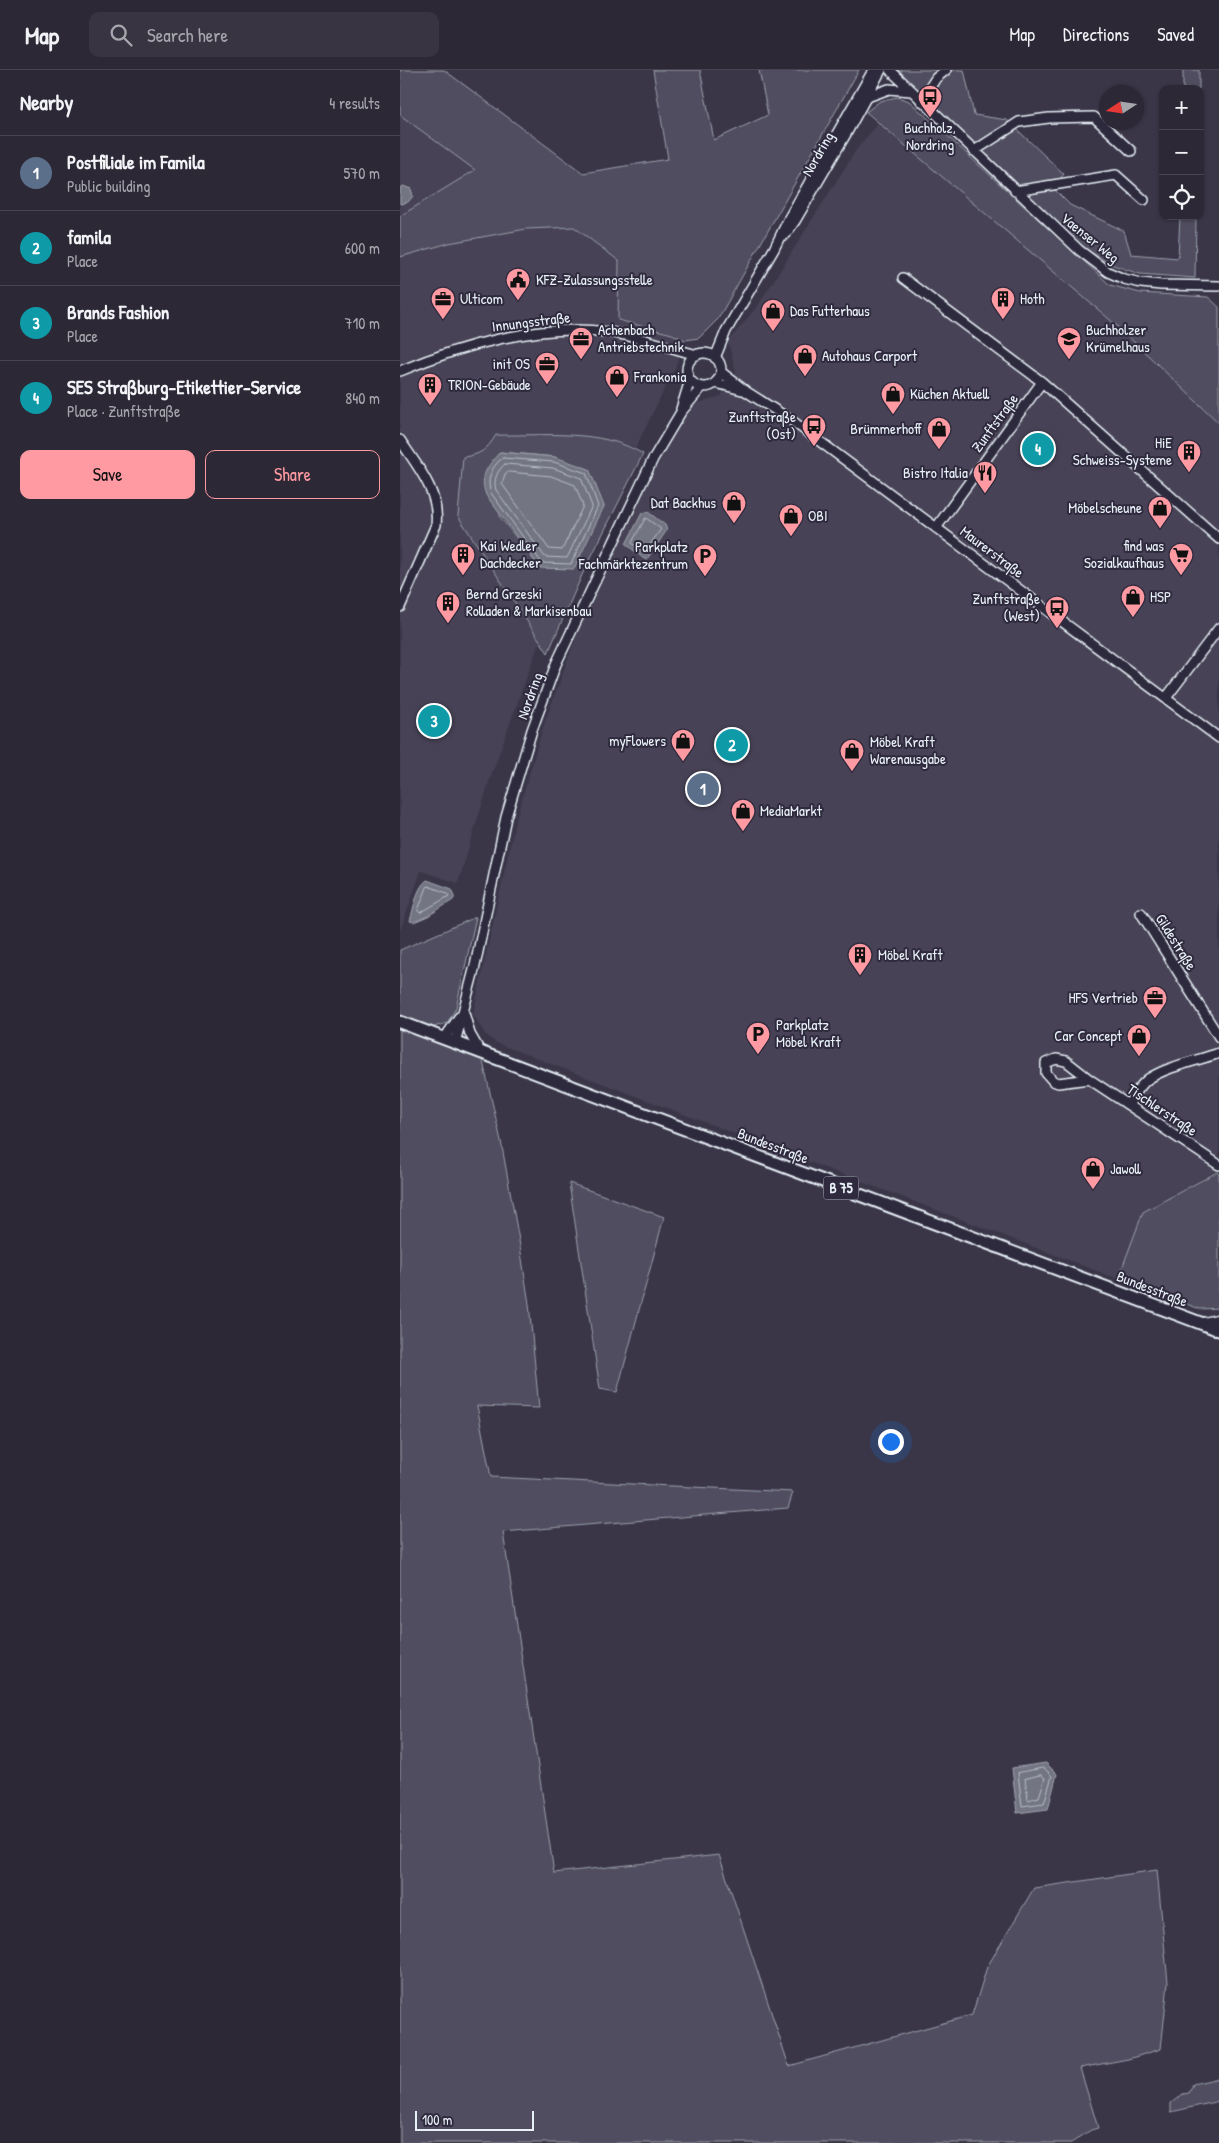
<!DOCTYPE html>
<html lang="en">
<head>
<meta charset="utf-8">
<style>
  body { margin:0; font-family:"Patrick Hand",sans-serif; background:#383442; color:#f1f3f6 }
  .controls { position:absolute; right:15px; top:15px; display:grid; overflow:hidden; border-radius:10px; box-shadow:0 1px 4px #0004 }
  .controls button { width:45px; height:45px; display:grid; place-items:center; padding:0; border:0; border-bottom:1px solid #484451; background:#2c2836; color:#f1f3f6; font:25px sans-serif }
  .compass { position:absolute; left:699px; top:15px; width:45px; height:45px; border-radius:50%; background:#2c2836; box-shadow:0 1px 4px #0004; rotate:258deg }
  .scale { position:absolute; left:15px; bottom:12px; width:119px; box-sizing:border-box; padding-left:5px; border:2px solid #e8f1f8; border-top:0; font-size:14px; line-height:18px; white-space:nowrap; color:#e8f1f8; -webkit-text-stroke:4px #2f2a3d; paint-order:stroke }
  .you { position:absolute; left:490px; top:1371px; width:18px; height:18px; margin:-12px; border:4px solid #fff; border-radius:50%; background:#1a73e8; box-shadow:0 0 0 8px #1a73e833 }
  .badge { display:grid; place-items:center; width:32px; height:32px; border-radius:50%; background:#ff9aa2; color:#fff; font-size:16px; font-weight:700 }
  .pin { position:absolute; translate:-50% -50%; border:2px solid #fff; box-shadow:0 1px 5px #0006 }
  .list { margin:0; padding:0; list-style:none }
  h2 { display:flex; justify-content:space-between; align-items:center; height:65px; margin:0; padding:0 20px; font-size:21px }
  h2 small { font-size:16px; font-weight:400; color:#a6a6ad }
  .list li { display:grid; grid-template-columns:32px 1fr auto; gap:15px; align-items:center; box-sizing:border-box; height:75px; padding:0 20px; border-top:1px solid #484451 }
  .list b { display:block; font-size:19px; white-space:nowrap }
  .list p { margin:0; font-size:16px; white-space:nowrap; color:#a6a6ad }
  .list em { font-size:16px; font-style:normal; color:#a6a6ad }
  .actions { display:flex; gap:10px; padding:15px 20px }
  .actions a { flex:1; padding:11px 0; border:1px solid #ff9aa2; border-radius:10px; text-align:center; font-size:18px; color:#ff9aa2 }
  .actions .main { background:#ff9aa2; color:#111 }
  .icon { flex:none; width:28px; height:28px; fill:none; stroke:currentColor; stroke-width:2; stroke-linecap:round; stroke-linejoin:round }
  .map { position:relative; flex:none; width:819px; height:2073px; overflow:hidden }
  header { display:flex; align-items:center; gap:30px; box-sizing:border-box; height:70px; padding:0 25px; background:#2c2836; border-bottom:1px solid #484451 }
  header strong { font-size:24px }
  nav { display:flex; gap:28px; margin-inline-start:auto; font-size:18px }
  .search { width:350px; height:45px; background:#383442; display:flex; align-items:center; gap:12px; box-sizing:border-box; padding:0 18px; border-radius:10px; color:#a6a6ad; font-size:19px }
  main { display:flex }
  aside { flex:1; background:#2c2836 }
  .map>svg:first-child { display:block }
</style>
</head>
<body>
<header>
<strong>Map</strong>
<div class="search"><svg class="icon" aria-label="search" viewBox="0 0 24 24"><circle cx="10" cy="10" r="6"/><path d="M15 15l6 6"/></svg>Search here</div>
<nav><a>Map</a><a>Directions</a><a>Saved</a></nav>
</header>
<main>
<aside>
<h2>Nearby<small>4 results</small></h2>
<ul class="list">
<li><span class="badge" style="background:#5c6f8a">1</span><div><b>Postfiliale im Famila</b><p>Public building</p></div><em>570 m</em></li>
<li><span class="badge" style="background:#0f9aa8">2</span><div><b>famila</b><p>Place</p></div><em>600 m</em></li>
<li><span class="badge" style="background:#0f9aa8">3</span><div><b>Brands Fashion</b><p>Place</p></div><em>710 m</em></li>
<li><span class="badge" style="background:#0f9aa8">4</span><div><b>SES Straßburg-Etikettier-Service</b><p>Place · Zunftstraße</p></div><em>840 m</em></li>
</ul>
<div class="actions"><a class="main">Save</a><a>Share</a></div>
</aside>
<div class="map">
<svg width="819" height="2073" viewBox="0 0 819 2073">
  <rect width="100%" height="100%" fill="#3a3648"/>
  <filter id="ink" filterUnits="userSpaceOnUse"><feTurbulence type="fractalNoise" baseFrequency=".02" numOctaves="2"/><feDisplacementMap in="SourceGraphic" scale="10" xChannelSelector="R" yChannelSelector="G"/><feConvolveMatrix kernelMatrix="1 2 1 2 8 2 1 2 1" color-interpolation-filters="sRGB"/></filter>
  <g filter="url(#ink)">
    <path fill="#464354" d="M0 45 75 100 0 146Z
      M479 52 715 254 819 353V1099L743 1142 718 1209 109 978 96 973 85 964 73 944 116 749 143 657 177 564 251 407 281 351 295 334 321 326 336 302 328 272 359 234 456 80Z
      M174 157 219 191 218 250 272 264 285 270 275 298 235 379 231 376 96 365 89 377 76 385 58 446 140 570 90 709 58 813 21 801 0 861V187L49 173 126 159Z"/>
    <path fill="#504e5f" stroke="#9ca0ac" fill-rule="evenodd" d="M0 0H44L183 103 268 89 253 0H300L314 70 368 45 359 0H459L318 249 299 268 285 270 272 264 218 250 219 191 174 157 126 159 49 173 0 187V146L75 100 0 45Z
      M501 0H564L574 45 607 50 664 104 653 118 670 135 724 161 731 184 778 188 780 146H796L795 208 740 204 710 194 684 178 501 5Z
      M783 0H799V19H783Z
      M497 27 509 31 710 215 740 223 808 227 819 237V353L715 254 466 42 480 31Z
      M96 365C144 366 200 358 243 384L182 505 148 583 58 446 63 387C80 385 87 380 96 365ZM100 382 155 387 204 436 195 454 140 498 100 447Z
      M76 847 56 938 47 953 34 957 0 945V880Z
      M0 952 81 983 101 1071 120 1176 129 1234 139 1338 77 1336 91 1407 393 1422 388 1438 103 1462 154 1803 319 1785 389 1996 572 1945 587 1897 634 1818 757 1800 768 1913 761 1979 728 1989 680 1998 698 2058 691 2060 671 2073H0Z
      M817 1102 819 1104V1238L800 1239 718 1209 743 1142Z
      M169 1113 264 1147 217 1322 200 1319Z
      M819 2008V2031L771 2042V2033L783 2024 789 2023 793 2014Z"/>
    <path fill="#737482" stroke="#a2a6b1" d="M3 116 11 119 13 126 8 132 0 134V118Z
      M100 382 155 387 189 399 204 436 174 499 140 498 86 425C79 406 87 397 100 382Z
      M248 442 265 455 267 460 247 489H244L226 474 242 443Z
      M27 810 52 819 55 826 53 830 28 846 14 852 10 851C14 838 16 818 27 810Z
      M646 1693 657 1704 648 1739 617 1743 612 1698Z"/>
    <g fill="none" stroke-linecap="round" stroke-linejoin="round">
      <path stroke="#b9bfc9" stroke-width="1" d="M103 388 154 392 186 403 198 436 171 494 142 493 91 423C86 410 91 396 103 388Z
        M105 394 153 398 181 408 192 436 167 488 145 487 96 420C93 410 97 401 105 394Z
        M109 402 151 406 175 415 183 436 162 480 149 479 102 414 105 404Z
        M246 448 261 459 244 483 232 473Z
        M28 816 47 823 49 826 20 843 18 841Z
        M644 1698 652 1706 644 1733 622 1736 618 1703Z
        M641 1705 645 1708 639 1727 628 1730 625 1709Z"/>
      <defs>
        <path id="minor" d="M490 0 679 180 708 202 724 209 741 213 761 215 819 216
          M467 27 489 19 511 21
          M521 31 536 8 546 0
          M574 81 619 52 649 48 694 47 731 81
          M615 121 716 105 744 130
          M385 165 395 151 446 64 481 0
          M503 208 642 312
          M287 300a17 17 0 1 1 34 0a17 17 0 1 1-34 0Z
          M315 288 326 261 374 179 389 148 471 4 476 0
          M0 301C62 275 140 253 208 262 238 266 267 277 297 285
          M321 302 347 322 391 350 819 668
          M316 313 342 320
          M281 339 290 310
          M0 370C17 396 40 422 36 455L0 537
          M536 458 642 312 819 469
          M766 628 819 558
          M741 843 819 967
          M64 943 70 964 81 983
          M44 969 59 947
          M55 973 75 896 106 747 132 660 156 594 253 389 281 342 302 317
          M689 1009 658 1013 653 1011 646 1003V993L656 989 666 991 689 1009 819 1095
          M729 1034C734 1025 740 1015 748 1009 768 996 797 991 819 983
          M802 1253 819 1249"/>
        <path id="major" d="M0 952 819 1260"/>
      </defs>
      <use href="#minor" stroke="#e8f1f8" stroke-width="12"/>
      <use href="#major" stroke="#e8f1f8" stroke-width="15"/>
      <use href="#minor" stroke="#2f2a3d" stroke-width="9"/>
      <use href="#major" stroke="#2f2a3d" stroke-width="11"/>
    </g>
  </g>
  <defs>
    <symbol id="bus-pin" viewBox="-11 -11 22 30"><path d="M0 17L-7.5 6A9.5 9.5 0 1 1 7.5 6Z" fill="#ff9aa2" stroke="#2f2a3d"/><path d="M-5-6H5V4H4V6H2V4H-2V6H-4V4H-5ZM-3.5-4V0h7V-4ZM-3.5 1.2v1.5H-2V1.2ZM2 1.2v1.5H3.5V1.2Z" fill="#111"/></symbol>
    <symbol id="civic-pin" viewBox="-11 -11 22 30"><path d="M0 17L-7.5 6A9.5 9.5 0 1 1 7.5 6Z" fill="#ff9aa2" stroke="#2f2a3d"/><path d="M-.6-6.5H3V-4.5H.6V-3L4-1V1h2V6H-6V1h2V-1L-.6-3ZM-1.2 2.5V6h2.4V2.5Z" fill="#111"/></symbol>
    <symbol id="office-pin" viewBox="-11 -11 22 30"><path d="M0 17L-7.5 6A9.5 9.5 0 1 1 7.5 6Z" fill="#ff9aa2" stroke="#2f2a3d"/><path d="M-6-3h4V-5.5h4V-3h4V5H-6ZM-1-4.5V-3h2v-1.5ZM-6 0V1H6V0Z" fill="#111"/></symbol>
    <symbol id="building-pin" viewBox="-11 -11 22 30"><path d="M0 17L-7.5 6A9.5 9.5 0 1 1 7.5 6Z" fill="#ff9aa2" stroke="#2f2a3d"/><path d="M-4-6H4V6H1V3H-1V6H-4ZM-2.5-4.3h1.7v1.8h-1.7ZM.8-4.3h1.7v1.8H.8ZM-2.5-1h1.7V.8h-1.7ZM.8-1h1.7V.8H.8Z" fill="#111"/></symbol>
    <symbol id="shop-pin" viewBox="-11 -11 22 30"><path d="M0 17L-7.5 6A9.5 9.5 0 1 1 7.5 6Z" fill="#ff9aa2" stroke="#2f2a3d"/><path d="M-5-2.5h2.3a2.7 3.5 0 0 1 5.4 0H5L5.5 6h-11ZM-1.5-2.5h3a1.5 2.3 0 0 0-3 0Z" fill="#111"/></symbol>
    <symbol id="school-pin" viewBox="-11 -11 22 30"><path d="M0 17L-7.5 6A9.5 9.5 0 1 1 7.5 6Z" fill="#ff9aa2" stroke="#2f2a3d"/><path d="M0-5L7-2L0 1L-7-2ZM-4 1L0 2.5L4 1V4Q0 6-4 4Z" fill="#111"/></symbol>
    <symbol id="restaurant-pin" viewBox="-11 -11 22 30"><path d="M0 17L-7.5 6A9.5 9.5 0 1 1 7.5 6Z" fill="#ff9aa2" stroke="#2f2a3d"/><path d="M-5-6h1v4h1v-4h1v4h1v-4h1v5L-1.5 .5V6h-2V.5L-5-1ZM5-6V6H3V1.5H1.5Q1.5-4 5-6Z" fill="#111"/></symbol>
    <symbol id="supermarket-pin" viewBox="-11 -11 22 30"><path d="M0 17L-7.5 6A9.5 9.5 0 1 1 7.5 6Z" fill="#ff9aa2" stroke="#2f2a3d"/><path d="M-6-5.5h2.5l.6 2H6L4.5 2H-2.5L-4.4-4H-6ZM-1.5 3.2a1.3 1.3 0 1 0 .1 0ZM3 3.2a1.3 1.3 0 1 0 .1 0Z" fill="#111"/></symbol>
    <symbol id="parking-pin" viewBox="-11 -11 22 30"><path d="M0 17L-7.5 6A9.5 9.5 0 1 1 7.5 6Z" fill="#ff9aa2" stroke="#2f2a3d"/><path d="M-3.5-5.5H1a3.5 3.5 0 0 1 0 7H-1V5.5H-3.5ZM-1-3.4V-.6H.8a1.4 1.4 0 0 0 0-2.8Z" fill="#111"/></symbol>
  </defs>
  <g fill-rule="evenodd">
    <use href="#bus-pin" x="516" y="13" width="28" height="38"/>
    <use href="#civic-pin" x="104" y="196" width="28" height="38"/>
    <use href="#office-pin" x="29" y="215" width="28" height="38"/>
    <use href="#building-pin" x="589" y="215" width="28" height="38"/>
    <use href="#shop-pin" x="359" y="227" width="28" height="38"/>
    <use href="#office-pin" x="167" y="255" width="28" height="38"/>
    <use href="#school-pin" x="655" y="255" width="28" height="38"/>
    <use href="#shop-pin" x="391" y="272" width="28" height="38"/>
    <use href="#office-pin" x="133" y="280" width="28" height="38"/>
    <use href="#shop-pin" x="203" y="293" width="28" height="38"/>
    <use href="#building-pin" x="16" y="301" width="28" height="38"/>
    <use href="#shop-pin" x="479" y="310" width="28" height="38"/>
    <use href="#bus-pin" x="400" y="342" width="28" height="38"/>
    <use href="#shop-pin" x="525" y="345" width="28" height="38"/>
    <use href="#building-pin" x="775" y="368" width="28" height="38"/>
    <use href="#restaurant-pin" x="571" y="389" width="28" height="38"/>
    <use href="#shop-pin" x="320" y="419" width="28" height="38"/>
    <use href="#shop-pin" x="746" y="424" width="28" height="38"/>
    <use href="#shop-pin" x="377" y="432" width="28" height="38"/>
    <use href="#building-pin" x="49" y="471" width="28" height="38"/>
    <use href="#supermarket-pin" x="767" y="471" width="28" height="38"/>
    <use href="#parking-pin" x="291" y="472" width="28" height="38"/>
    <use href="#shop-pin" x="719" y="513" width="28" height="38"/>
    <use href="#building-pin" x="34" y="519" width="28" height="38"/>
    <use href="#bus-pin" x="643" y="524" width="28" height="38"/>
    <use href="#shop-pin" x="269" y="657" width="28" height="38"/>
    <use href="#shop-pin" x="438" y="667" width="28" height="38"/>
    <use href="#shop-pin" x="329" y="727" width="28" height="38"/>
    <use href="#building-pin" x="446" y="871" width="28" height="38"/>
    <use href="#office-pin" x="741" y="914" width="28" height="38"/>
    <use href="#parking-pin" x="344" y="950" width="28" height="38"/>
    <use href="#shop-pin" x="725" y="952" width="28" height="38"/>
    <use href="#shop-pin" x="679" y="1085" width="28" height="38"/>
  </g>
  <g text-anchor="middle" stroke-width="4" stroke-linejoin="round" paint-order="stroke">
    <rect fill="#2f2a3d" stroke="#b0b5c0" stroke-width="1" x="423.5" y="1106.5" width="35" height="23" rx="4"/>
    <g font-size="14" font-weight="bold" fill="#e8f1f8">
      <text x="441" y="1123">B 75</text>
    </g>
    <g font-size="15" fill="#e8f1f8" stroke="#2f2a3d" text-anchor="start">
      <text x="530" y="63" text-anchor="middle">Buchholz,<tspan x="530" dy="17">Nordring</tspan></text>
      <text x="136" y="215">KFZ-Zulassungsstelle</text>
      <text x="60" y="234">Ulticom</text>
      <text x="620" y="234">Hoth</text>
      <text x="390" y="246">Das Futterhaus</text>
      <text x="198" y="265">Achenbach<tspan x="198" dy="17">Antriebstechnik</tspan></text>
      <text x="686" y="265">Buchholzer<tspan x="686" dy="17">Krümelhaus</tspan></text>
      <text x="422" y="291">Autohaus Carport</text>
      <text x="130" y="299" text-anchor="end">init OS</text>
      <text x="234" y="312">Frankonia</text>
      <text x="48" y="320">TRION-Gebäude</text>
      <text x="510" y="329">Küchen Aktuell</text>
      <text x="396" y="352" text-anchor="end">Zunftstraße<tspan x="396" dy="17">(Ost)</tspan></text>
      <text x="522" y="364" text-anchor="end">Brümmerhoff</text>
      <text x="772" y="378" text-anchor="end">HiE<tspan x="772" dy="17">Schweiss-Systeme</tspan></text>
      <text x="568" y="408" text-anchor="end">Bistro Italia</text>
      <text x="316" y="438" text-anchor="end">Dat Backhus</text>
      <text x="742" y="443" text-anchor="end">Möbelscheune</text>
      <text x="408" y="451">OBI</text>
      <text x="80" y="481">Kai Wedler<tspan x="80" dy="17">Dachdecker</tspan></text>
      <text x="764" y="481" text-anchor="end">find was<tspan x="764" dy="17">Sozialkaufhaus</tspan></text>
      <text x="288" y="482" text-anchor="end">Parkplatz<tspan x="288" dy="17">Fachmärktezentrum</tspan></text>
      <text x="66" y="529">Bernd Grzeski<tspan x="66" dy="17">Rolladen &amp; Markisenbau</tspan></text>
      <text x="750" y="532">HSP</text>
      <text x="640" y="534" text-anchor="end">Zunftstraße<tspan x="640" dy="17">(West)</tspan></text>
      <text x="266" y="676" text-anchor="end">myFlowers</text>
      <text x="470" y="677">Möbel Kraft<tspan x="470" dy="17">Warenausgabe</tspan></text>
      <text x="360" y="746">MediaMarkt</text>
      <text x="478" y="890">Möbel Kraft</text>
      <text x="738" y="933" text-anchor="end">HFS Vertrieb</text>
      <text x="376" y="960">Parkplatz<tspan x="376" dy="17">Möbel Kraft</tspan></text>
      <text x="722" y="971" text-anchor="end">Car Concept</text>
      <text x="710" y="1104">Jawoll</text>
    </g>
    <g font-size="15" fill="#e8f1f8" stroke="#2f2a3d">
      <text transform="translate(418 84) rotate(-60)" y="5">Nordring</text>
      <text transform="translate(690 168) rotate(39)" y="5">Vaenser Weg</text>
      <text transform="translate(131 252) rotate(-7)" y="5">Innungsstraße</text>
      <text transform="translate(595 353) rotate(-54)" y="5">Zunftstraße</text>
      <text transform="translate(592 482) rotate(37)" y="5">Maurerstraße</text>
      <text transform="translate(130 626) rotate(-70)" y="5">Nordring</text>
      <text transform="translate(776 872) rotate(58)" y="5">Gildestraße</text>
      <text transform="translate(762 1040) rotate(34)" y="5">Tischlerstraße</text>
      <text transform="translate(373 1076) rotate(21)" y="5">Bundesstraße</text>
      <text transform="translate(752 1219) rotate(21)" y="5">Bundesstraße</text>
    </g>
  </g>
</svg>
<div class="controls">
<button>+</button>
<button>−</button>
<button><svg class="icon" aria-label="locate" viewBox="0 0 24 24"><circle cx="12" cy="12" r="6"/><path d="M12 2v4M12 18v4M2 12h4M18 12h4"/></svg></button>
</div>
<svg class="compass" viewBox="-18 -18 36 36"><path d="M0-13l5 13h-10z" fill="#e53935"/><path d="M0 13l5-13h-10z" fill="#a6a6ad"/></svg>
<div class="scale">100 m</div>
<div class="you"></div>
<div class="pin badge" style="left:303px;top:719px;background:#5c6f8a">1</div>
<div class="pin badge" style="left:332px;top:675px;background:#0f9aa8">2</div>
<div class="pin badge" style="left:34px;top:651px;background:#0f9aa8">3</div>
<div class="pin badge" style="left:638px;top:379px;background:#0f9aa8">4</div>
</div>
</main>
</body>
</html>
